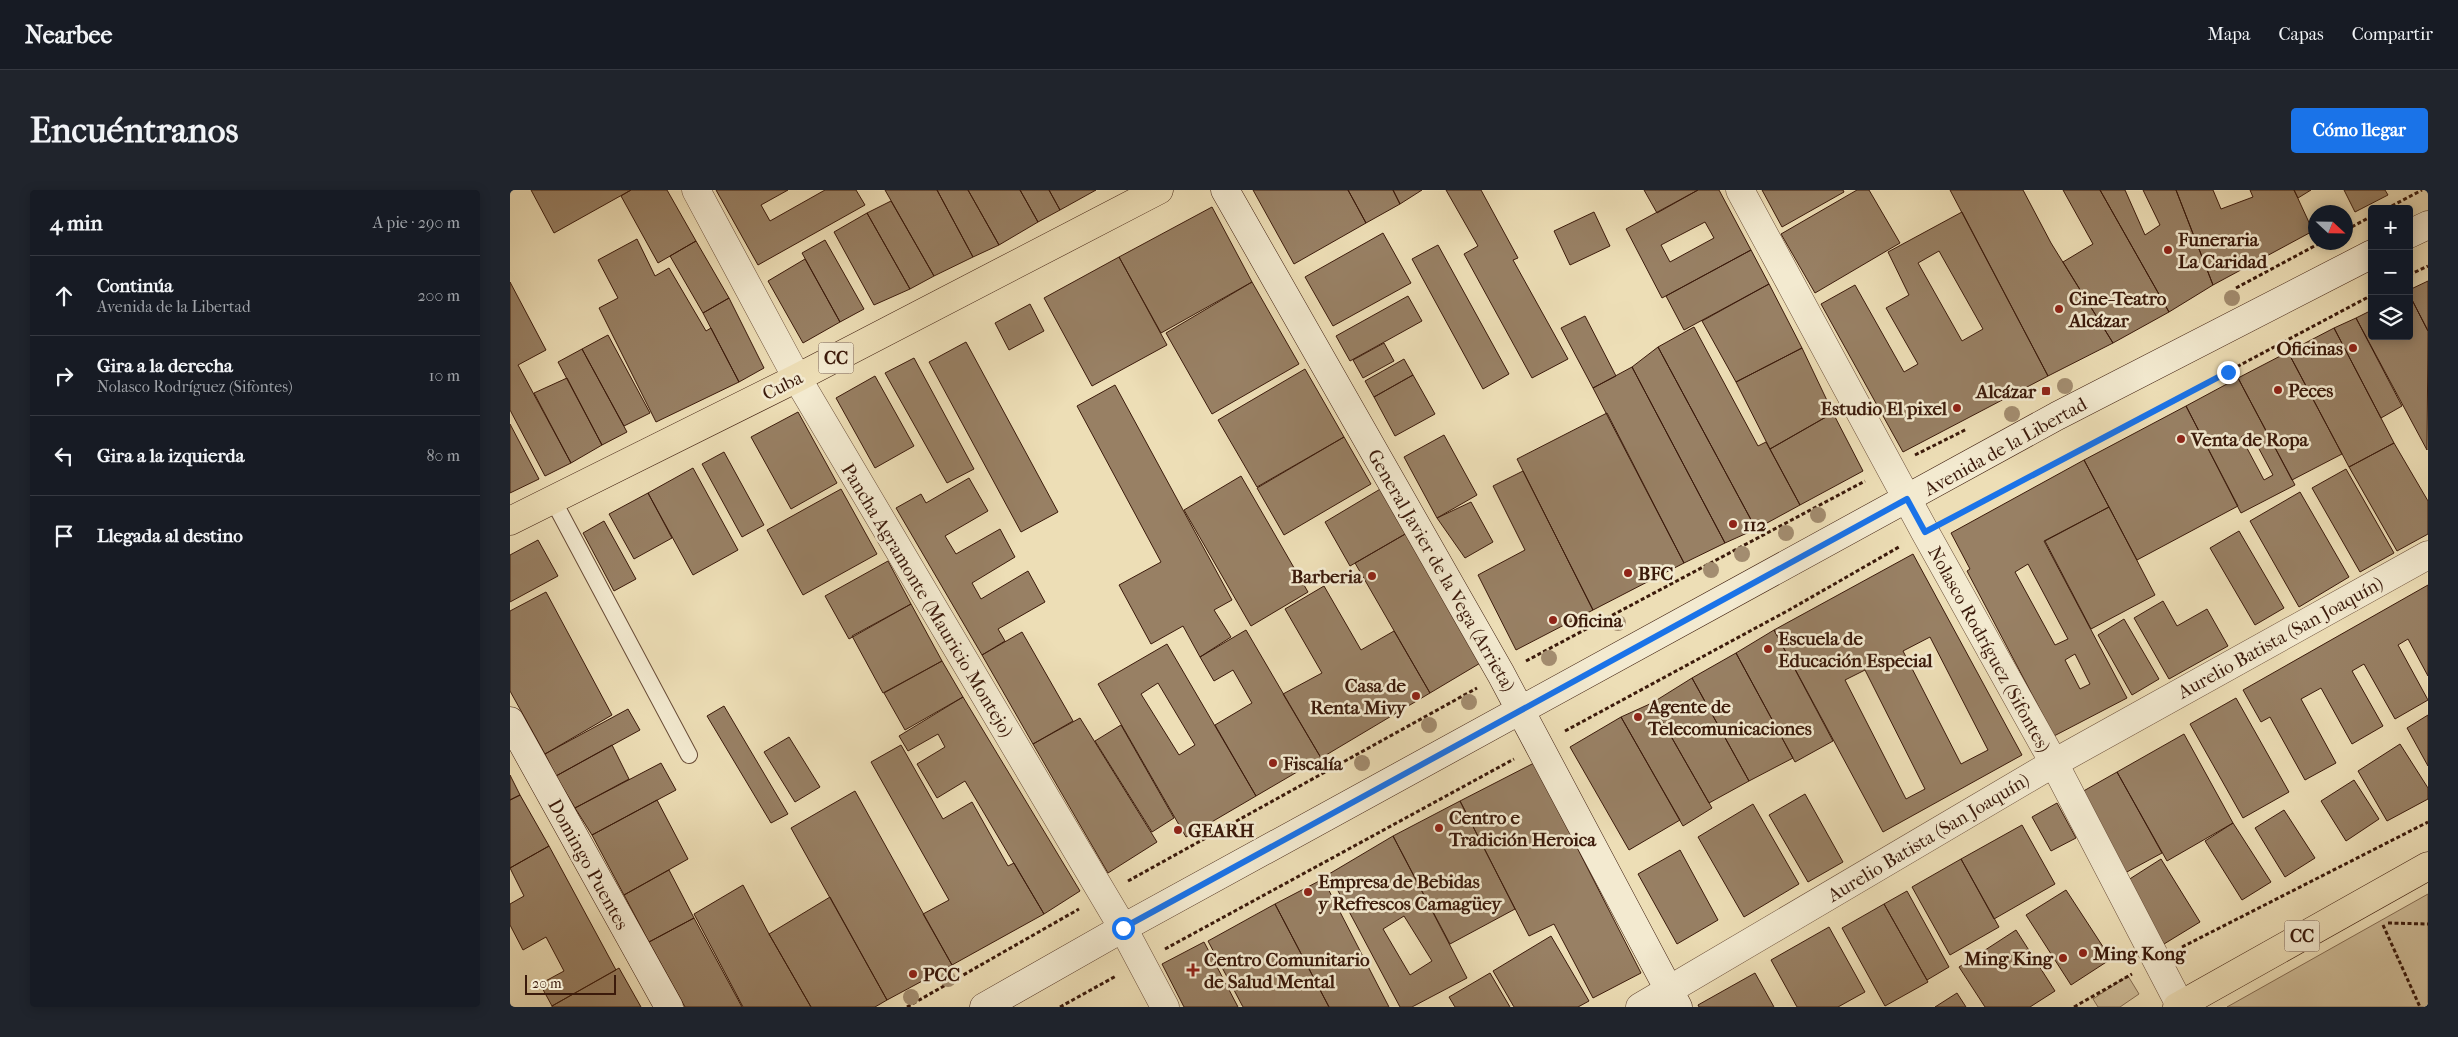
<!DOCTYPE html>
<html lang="es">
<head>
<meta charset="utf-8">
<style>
  body { margin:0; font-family:"IM FELL French Canon",serif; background:#20242c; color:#f1f3f6 }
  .controls { position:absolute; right:15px; top:15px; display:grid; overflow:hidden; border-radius:5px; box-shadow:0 2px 12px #0003 }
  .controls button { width:45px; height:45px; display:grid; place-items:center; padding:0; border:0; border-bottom:1px solid #363941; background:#171b24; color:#f1f3f6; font:25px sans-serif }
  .compass { position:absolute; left:1798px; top:15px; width:45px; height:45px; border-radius:50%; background:#171b24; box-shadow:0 2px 12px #0003; rotate:112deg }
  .scale { position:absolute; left:15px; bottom:12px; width:91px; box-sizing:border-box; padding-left:5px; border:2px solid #3b1a0b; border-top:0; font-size:14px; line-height:18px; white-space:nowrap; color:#3b1a0b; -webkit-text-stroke:4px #f3ead0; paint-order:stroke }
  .stop { position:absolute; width:15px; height:15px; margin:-11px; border:4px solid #1a73e8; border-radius:50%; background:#fff }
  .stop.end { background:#1a73e8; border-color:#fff; box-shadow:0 1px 5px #0008 }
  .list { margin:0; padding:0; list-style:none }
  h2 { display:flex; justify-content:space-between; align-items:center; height:65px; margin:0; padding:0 20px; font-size:21px }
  h2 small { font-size:16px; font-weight:400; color:#9ea1a6 }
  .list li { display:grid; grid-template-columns:32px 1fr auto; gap:15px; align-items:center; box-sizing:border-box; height:80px; padding:0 20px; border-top:1px solid #363941 }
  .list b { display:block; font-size:19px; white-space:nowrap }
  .list p { margin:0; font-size:16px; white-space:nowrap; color:#9ea1a6 }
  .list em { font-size:16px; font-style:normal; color:#9ea1a6 }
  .icon { flex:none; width:28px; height:28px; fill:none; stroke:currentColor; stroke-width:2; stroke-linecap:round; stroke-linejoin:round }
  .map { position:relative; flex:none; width:1918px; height:817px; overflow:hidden; border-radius:5px }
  header { display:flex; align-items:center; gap:30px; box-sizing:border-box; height:70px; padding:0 25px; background:#171b24; border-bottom:1px solid #363941 }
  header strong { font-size:24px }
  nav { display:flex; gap:28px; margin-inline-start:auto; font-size:18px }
  .intro { display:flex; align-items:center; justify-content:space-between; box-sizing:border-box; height:120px; padding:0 30px }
  h1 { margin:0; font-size:35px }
  .button { padding:12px 22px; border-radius:5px; background:#1a73e8; color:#fff; font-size:18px; font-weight:700 }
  main { display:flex; gap:30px; padding:0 30px }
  aside { flex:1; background:#171b24; border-radius:5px; box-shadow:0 2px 12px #0003 }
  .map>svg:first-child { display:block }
</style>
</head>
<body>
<header>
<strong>Nearbee</strong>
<nav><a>Mapa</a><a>Capas</a><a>Compartir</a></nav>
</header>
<div class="intro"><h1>Encuéntranos</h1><a class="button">Cómo llegar</a></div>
<main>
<aside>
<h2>4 min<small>A pie · 290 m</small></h2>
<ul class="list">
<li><svg class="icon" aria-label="ahead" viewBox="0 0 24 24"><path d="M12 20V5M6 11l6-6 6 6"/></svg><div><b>Continúa</b><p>Avenida de la Libertad</p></div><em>200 m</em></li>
<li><svg class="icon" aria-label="right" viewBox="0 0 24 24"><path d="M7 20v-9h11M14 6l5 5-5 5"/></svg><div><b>Gira a la derecha</b><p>Nolasco Rodríguez (Sifontes)</p></div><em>10 m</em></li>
<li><svg class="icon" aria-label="left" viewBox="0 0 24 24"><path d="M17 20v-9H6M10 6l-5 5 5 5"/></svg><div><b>Gira a la izquierda</b></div><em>80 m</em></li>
<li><svg class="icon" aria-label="arrive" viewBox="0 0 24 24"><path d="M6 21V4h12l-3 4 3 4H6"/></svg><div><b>Llegada al destino</b></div></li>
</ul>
</aside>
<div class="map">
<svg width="1918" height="817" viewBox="0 0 1918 817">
  <rect width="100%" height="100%" fill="#eddeb6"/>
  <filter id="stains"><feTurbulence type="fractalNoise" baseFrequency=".004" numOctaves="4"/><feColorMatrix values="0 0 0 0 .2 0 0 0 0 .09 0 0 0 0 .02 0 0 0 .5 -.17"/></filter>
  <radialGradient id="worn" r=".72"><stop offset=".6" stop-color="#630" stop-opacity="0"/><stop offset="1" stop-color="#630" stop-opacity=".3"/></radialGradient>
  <path fill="#cfbd99" stroke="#856c52" d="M1918 704V817H1717Z
    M1618 786 1629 804 1610 817H1588L1583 809Z"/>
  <path fill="#988064" stroke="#3b1a0b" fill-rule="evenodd" d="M21 0H121L44 43Z
    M121 0H157L186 51 148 73 111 6Z
    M206 0H278L251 15 260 31 315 0H346L355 15 248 75Z
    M375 0H427L463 67 424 86Z
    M427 0H458L489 55 463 67Z
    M458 0H510L528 32 489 55Z
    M510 0H539L550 20 528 32Z
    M539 0H586L550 20Z
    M743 0H838L856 33 784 74Z
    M838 0H883L890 14 856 33Z
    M883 0H912L890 14Z
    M936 0H971L1008 68 1003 70 1058 169 1022 188 954 64 968 56Z
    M1134 0H1188L1147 23Z
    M1188 0H1209L1241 60 1152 108 1116 39ZM1195 32 1204 48 1160 72 1151 55Z
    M1252 0H1333L1334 2 1272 37Z
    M1347 0H1359L1390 53 1305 103 1271 44Z
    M1440 0H1513L1541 53 1603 153 1538 186Z
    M1553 0H1590L1659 122 1603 153 1553 72 1583 54Z
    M1590 0H1615L1635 45 1650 35 1633 0H1666L1703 95 1659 122Z
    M1666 0H1703L1711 19 1743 7 1740 0H1784L1803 41 1703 95Z
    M1784 0H1801L1788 8Z
    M1834 0H1875L1878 5 1845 22Z
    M381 11 424 86 400 99 357 23Z
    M702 17 742 92 651 143 609 67Z
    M1084 22 1100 56 1060 75 1044 41Z
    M1452 22 1538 186 1393 262 1311 114 1345 95 1394 182 1408 174 1376 118 1399 105 1378 62ZM1429 61 1473 139 1452 151 1408 73Z
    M357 23 400 99 364 115 324 42Z
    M873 43 901 93 823 136 795 87Z
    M127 49 145 86 159 78 196 141 201 138 229 192 146 232 89 118 108 108 88 70Z
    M315 50 354 119 330 132 292 63Z
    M186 51 219 108 193 123 160 66Z
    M928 55 999 184 973 199 902 69Z
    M1241 60 1259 94 1174 140 1156 106Z
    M609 67 657 155 582 196 534 108Z
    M295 69 330 132 293 153 258 91Z
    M1918 91V141L1899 104V100Z
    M0 92 36 160 8 175 61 273 35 286 0 220Z
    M742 92 789 174 702 224 656 143Z
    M1259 94 1292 158 1226 192 1192 131Z
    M1899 104 1918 141 1917 260 1846 128 1862 120V146H1899Z
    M898 106 912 131 840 171 826 146Z
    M219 108 254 178 229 192 193 123Z
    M520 114 534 141 499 160 485 133Z
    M1075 126 1106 186 1083 198 1051 138Z
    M1846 128 1892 216 1871 228 1824 138Z
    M1184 137 1248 256 1256 252 1290 315 1246 339 1148 157Z
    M1824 138 1884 253 1839 277 1778 162Z
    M98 145 140 223 114 236 72 159Z
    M456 152 548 322 511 342 419 172Z
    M874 153 884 171 853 188 843 170Z
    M1148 157 1246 339 1215 353 1122 177Z
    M1292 158 1323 223 1260 259 1226 192Z
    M72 159 117 242 92 255 48 172Z
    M1778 162 1832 264 1782 290 1728 188Z
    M404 168 464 279 437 293 375 183Z
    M894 169 903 185 864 207 855 191Z
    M1122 177 1215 353 1174 373 1083 198Z
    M795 179 834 247 747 297 708 230Z
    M903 185 925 224 885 246 864 207Z
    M365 186 404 256 365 278 326 208Z
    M57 188 92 255 61 273 24 203Z
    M1728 188 1785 295 1731 323 1676 216ZM1740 242 1763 285 1754 290 1731 247Z
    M605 195 722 410 704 420 721 447 690 467 673 436 641 454 609 395 651 372 567 216Z
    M1676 216 1728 316 1627 370 1574 270Z
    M288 222 327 293 281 319 241 247Z
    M1097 223 1174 373 1083 420 1007 269Z
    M1323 223 1353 281 1290 315 1260 259Z
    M0 234 29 289 0 303Z
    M934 245 967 305 927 328 894 267Z
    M834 247 861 294 774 345 747 298Z
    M1884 253 1918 311V344L1887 361 1839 277Z
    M214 262 254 335 232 347 192 274Z
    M1574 270 1599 317 1534 351 1617 508 1544 546 1457 381 1460 379 1441 343ZM1518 374 1558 449 1545 455 1505 382ZM1565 464 1580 494 1570 499 1555 470Z
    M183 278 228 360 183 385 138 303Z
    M1836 279 1884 363 1850 382 1802 298Z
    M1013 281 1083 420 1006 460 968 385 1015 360 983 296Z
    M731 286 798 402 741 436 674 320Z
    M459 288 478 321 435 346 446 364 490 339 505 367 462 393 471 409 518 381 535 412 488 439 495 451 472 465 386 318 411 304 416 313Z
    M872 298 897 343 840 376 815 332Z
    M331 299 367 364 293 405 257 340Z
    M1790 302 1839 387 1789 417 1740 331Z
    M138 303 162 348 124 369 99 324Z
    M961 312 983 352 955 368 927 328Z
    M1599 317 1645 405 1581 439 1535 351Z
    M94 331 126 389 104 401 73 343Z
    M1729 341 1774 418 1745 435 1700 358Z
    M897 343 972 472 920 503 845 373Z
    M28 350 48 386 0 412V365Z
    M1403 364 1512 565 1373 642 1264 440ZM1420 447 1478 560 1451 574 1393 461ZM1355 480 1415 599 1396 609 1335 490Z
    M378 371 401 414 339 449 315 406Z
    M1918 395V486L1898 449 1888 455 1918 510 1885 529 1854 474 1842 481 1873 536 1842 554 1811 498 1791 509 1826 573 1795 590 1760 527 1751 532 1733 500Z
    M814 396 851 460 884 441 920 503 811 568 773 504 812 483 775 419Z
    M36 402 102 525 35 564 0 501V421Z
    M1653 411 1667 436 1697 419 1718 456 1659 489 1624 428Z
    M401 414 432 471 373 503 342 446Z
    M1614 429 1649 489 1622 505 1588 445Z
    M736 440 811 568 746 606 705 535 742 513 723 480 704 491 690 467Z
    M1264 440 1323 551 1285 572 1226 463Z
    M512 442 563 531 523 554 472 465Z
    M657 454 746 606 676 647 588 494ZM648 493 685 555 669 565 631 504Z
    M1226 463 1283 568 1239 591 1182 488Z
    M432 471 453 507 395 540 374 503Z
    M1182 488 1239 591 1199 613 1142 513Z
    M453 507 570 701 534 724 455 591 427 608 407 574 435 557 428 544 398 561 389 546Z
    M1726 508 1779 602 1733 628 1680 534Z
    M1142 513 1202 618 1173 636 1111 527Z
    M214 516 278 624 261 633 197 526Z
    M118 519 130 540 46 586 35 564Z
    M1918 525V576L1897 538Z
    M1111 527 1170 630 1119 660 1060 557Z
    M570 528 647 652 598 683 523 554Z
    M611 535 664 628 642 642 585 551Z
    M1674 544 1723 633 1657 671 1607 582Z
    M279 547 310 597 285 612 254 562Z
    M1890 554 1918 598V609L1877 631 1848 581Z
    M102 555 119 589 65 618 46 586Z
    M391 555 433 629 462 612 498 676 504 673 534 724 442 775 413 724 439 710 361 572Z
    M151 573 166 600 82 645 65 618Z
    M1024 573 1131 783 1083 808 1044 734 1019 746 950 611Z
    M1607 582 1652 663 1615 683 1570 603Z
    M0 585 10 605 0 610Z
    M1844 590 1869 629 1836 651 1811 611Z
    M345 601 442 775 377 810 281 638Z
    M1295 604 1333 672 1298 692 1259 625Z
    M10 605 39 656 0 678V610Z
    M147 610 178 669 114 705 82 645Z
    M950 611 1005 719 940 754 883 646Z
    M1547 613 1566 648 1541 661 1522 627Z
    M1243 614 1289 694 1234 727 1188 647Z
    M1774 620 1805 668 1775 687 1745 638Z
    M1723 633 1761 692 1732 710 1695 651Z
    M1512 635 1545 694 1484 729 1451 669Z
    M883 646 957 788 902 817H890L819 684ZM894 726 922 771 900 785 873 739Z
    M39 656 106 780 42 816 30 794 54 781 36 747 13 760 0 735V714L14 706 0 678Z
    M1170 660 1208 730 1167 754 1128 684Z
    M1451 669 1489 737 1440 765 1402 697Z
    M1651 669 1690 732 1654 754 1615 692Z
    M159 680 184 728 139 752 114 705Z
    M813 689 879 817H819L765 714Z
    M233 695 259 744 301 817H233L184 724Z
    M1556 700 1601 769 1561 795 1516 725Z
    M1397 701 1439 777 1417 790 1374 714Z
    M320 707 377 810 365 817H301L259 744Z
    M765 714 819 817H733L698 751Z
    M1374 714 1418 792 1375 816 1332 738Z
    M184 728 232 817H175L139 752Z
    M1319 737 1355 802 1328 817H1287L1261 770Z
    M1506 740 1545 801 1520 817H1475L1449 777Z
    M1041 746 1079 811 1068 817H1004L983 781Z
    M694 752 728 817H674L652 774Z
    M109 778 131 817H42V816Z
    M980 783 1000 817H945L939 807Z
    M1245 783 1264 817H1189L1188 815Z
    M1447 803 1456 817H1425Z"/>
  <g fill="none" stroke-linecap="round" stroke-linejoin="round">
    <defs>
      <path id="lane" d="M43 310 179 565"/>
      <path id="street" d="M186 0 287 188 613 738 655 817
        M1230 0 1415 342 1544 573 1670 815
        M1130 817 1544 573 1918 365"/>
      <path id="secondary" d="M715 0 991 484 1168 817
        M1899 44 1918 35
        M0 531 159 817
        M474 817 613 738 1547 226 1862 64"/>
      <path id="primary" d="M0 331 287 188 649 0
        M1667 817 1918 676"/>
    </defs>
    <use href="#lane" stroke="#684b36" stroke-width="18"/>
    <use href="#street" stroke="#684b36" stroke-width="29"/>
    <use href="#secondary" stroke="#3b1a0b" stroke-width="29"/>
    <use href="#primary" stroke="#3b1a0b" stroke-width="29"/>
    <path stroke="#3b1a0b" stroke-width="3" stroke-dasharray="4 2.5" stroke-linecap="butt" d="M1876 19 1912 0
      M1836 40 1862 26
      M1899 85 1918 76
      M1726 98 1812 52
      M1405 265 1457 239
      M1440 329 1862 105
      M1016 471 1355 291
      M1055 541 1279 420 1389 357
      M618 691 967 498
      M1878 733 1918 734
      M1873 735 1910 817
      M1672 757 1918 632
      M655 759 1004 569
      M397 817 569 719
      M550 817 606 786
      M1564 817 1622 784"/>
    <use href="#lane" stroke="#f3ead0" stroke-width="16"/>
    <use href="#street" stroke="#f3ead0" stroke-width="28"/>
    <use href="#secondary" stroke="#f3ead0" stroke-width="28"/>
    <use href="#primary" stroke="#eddeb6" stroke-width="28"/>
  </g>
  <g fill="#a38d70">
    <circle cx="1722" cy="108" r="8"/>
    <circle cx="1555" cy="196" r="8"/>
    <circle cx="1502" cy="224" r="8"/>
    <circle cx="1308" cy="325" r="8"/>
    <circle cx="1276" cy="343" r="8"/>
    <circle cx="1232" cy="364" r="8"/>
    <circle cx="1201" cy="380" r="8"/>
    <circle cx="1108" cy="433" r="8"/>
    <circle cx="1039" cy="468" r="8"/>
    <circle cx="959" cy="512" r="8"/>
    <circle cx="919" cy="535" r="8"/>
    <circle cx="852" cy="573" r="8"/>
    <circle cx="438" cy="789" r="8"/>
    <circle cx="401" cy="807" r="8"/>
  </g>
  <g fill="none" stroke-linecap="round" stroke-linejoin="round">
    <path stroke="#1a73e8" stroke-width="6" d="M613 738 1397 309 1415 342 1718 182"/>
  </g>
  <g fill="#8f2418" stroke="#f3ead0" stroke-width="2">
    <circle cx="1658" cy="60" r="5"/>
    <circle cx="1549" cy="119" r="5"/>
    <circle cx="1843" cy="158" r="5"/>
    <circle cx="1768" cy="200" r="5"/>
    <rect x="1531" y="196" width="10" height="10" rx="2.5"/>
    <circle cx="1447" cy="218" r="5"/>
    <circle cx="1671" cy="249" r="5"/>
    <circle cx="1223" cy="334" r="5"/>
    <circle cx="1118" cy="383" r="5"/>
    <circle cx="862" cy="386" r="5"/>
    <circle cx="1043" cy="430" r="5"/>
    <circle cx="1258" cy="459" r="5"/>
    <circle cx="906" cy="506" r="5"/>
    <circle cx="1128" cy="527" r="5"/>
    <circle cx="763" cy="573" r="5"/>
    <circle cx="929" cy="638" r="5"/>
    <circle cx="668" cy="640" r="5"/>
    <circle cx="798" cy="702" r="5"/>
    <circle cx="1573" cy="763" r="5"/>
    <circle cx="1553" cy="768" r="5"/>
    <path d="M680.5 772.5h5v5h5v5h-5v5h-5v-5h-5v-5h5z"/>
    <circle cx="403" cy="784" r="5"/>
  </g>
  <g text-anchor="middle" stroke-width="5" stroke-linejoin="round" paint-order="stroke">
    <g fill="#f3ead0" stroke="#725846" stroke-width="1">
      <rect x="308.5" y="152.5" width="35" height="31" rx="4"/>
      <rect x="1774.5" y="730.5" width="35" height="31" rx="4"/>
    </g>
    <g font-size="18" font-weight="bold" fill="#3b1a0b">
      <text x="326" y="174">CC</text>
      <text x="1792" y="752">CC</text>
    </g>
    <g font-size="19" font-weight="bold" fill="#3b1a0b" stroke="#f3ead0" text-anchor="start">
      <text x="1668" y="56">Funeraria<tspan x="1668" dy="22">La Caridad</tspan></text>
      <text x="1559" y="115">Cine-Teatro<tspan x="1559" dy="22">Alcázar</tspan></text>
      <text x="1833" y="165" text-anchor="end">Oficinas</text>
      <text x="1778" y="207">Peces</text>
      <text x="1526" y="208" text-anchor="end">Alcázar</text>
      <text x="1437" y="225" text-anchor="end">Estudio El pixel</text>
      <text x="1681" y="256">Venta de Ropa</text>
      <text x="1233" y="341">112</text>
      <text x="1128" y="390">BFC</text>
      <text x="852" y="393" text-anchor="end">Barberia</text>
      <text x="1053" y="437">Oficina</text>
      <text x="1268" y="455">Escuela de<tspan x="1268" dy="22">Educación Especial</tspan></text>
      <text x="896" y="502" text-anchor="end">Casa de<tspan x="896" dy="22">Renta Mivy</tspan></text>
      <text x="1138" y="523">Agente de<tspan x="1138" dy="22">Telecomunicaciones</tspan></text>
      <text x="773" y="580">Fiscalía</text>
      <text x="939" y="634">Centro e<tspan x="939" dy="22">Tradición Heroica</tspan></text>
      <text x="678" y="647">GEARH</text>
      <text x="808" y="698">Empresa de Bebidas<tspan x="808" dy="22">y Refrescos Camagüey</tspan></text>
      <text x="1583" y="770">Ming Kong</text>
      <text x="1543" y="775" text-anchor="end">Ming King</text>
      <text x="694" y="776">Centro Comunitario<tspan x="694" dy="22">de Salud Mental</tspan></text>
      <text x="413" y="791">PCC</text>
    </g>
    <g font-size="19" fill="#3b1a0b" stroke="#f3ead0">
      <text transform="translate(272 195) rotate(-27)" y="7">Cuba</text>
      <text transform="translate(1495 256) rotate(-29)" y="7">Avenida de la Libertad</text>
      <text transform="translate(932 380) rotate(60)" y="7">General Javier de la Vega (Arrieta)</text>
      <text transform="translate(418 410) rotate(59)" y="7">Pancha Agramonte (Mauricio Montejo)</text>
      <text transform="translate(1770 447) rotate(-29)" y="7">Aurelio Batista (San Joaquín)</text>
      <text transform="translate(1480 459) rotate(61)" y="7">Nolasco Rodríguez (Sifontes)</text>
      <text transform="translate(1418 647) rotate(-31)" y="7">Aurelio Batista (San Joaquín)</text>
      <text transform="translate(79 674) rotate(61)" y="7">Domingo Puentes</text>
    </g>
  </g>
  <rect width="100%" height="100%" filter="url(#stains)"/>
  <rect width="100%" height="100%" fill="url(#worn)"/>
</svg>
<div class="controls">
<button>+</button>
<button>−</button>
<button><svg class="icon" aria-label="layers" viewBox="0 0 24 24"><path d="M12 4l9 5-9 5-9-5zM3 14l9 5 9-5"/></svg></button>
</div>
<svg class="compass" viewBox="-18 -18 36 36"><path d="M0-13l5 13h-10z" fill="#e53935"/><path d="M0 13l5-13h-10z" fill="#9ea1a6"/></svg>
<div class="scale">20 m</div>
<div class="stop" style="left:613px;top:738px"></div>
<div class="stop end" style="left:1718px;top:182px"></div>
</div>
</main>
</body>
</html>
